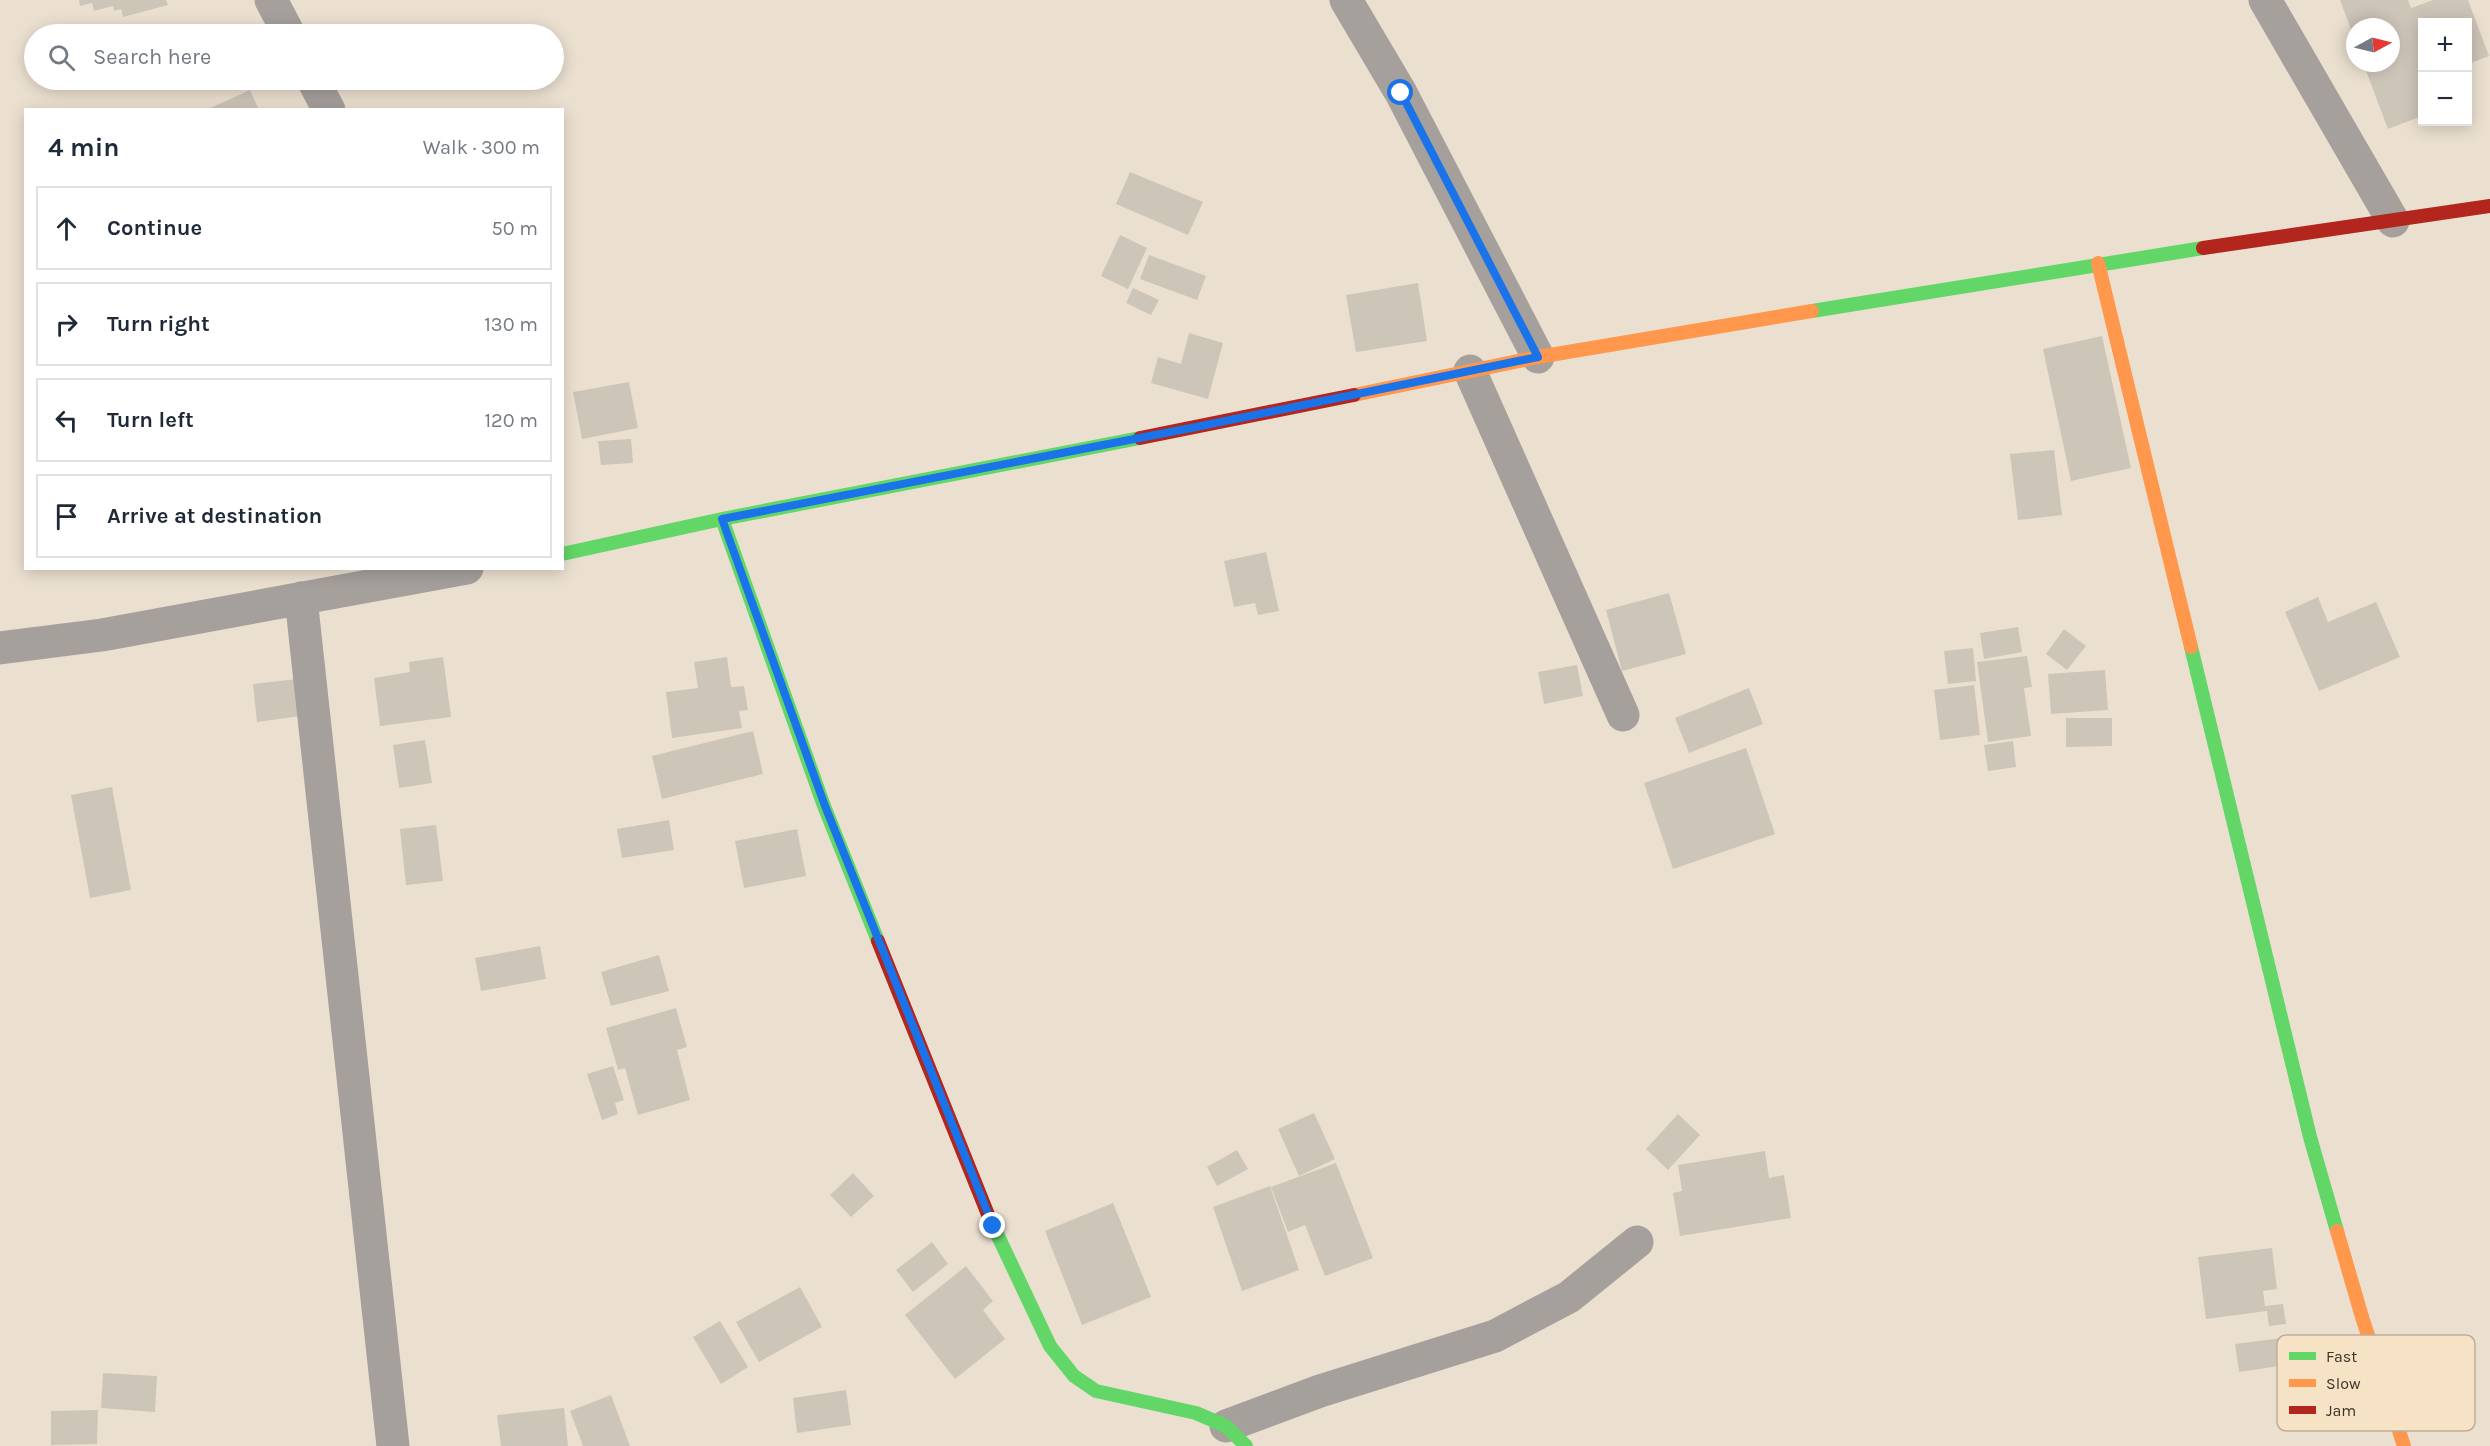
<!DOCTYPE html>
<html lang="en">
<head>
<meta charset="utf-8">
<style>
  body { margin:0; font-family:Karla,sans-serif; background:#f2f2f3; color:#1f2937 }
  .controls { position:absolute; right:18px; top:18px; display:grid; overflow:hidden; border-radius:0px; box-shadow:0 3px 15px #0003 }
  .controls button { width:54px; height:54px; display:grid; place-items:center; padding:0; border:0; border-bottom:2px solid #e0e1e3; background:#fff; color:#1f2937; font:30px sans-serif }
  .compass { position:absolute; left:2346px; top:18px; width:54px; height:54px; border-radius:50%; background:#fff; box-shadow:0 3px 15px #0003; rotate:83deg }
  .stop { position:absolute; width:18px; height:18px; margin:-14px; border:4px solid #1a73e8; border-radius:50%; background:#fff }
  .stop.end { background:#1a73e8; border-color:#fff; box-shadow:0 2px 6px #0008 }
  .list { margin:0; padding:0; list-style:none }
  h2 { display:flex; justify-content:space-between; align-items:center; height:78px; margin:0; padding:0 24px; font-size:26px }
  h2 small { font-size:20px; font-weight:400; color:#747a83 }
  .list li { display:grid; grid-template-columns:39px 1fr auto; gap:18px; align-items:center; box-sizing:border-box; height:84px; margin:0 12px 12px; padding:0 12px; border:2px solid #e0e1e3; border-radius:0px }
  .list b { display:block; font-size:22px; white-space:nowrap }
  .list em { font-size:20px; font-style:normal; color:#747a83 }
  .icon { flex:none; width:33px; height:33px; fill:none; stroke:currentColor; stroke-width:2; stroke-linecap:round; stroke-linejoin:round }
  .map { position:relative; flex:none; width:2490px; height:1446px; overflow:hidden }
  .search { position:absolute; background:#fff; box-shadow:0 3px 15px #0003; left:24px; top:24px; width:540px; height:66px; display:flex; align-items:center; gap:15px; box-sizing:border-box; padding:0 21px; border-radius:33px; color:#747a83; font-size:22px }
  .panel { position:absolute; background:#fff; box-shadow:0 3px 15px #0003; left:24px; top:108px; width:540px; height:462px; border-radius:0px }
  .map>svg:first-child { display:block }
</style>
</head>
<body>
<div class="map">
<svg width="2490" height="1446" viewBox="0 0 2490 1446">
  <rect width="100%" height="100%" fill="#ebe0d0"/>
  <path fill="#cec5b9" d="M79 0H166L168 5 123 17 121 9 114 11 113 6 94 11 92 3 80 6Z
    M2340 0H2408L2411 8 2433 0H2468L2489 56 2468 64V22H2422V116L2388 129 2363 63H2391V27H2355V40Z
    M250 90 259 110H206Z
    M1130 172 1203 202 1188 235 1116 204Z
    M1120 235 1147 248 1128 289 1101 276Z
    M1149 255 1206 276 1197 300 1140 279Z
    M1418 283 1427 341 1356 352 1346 295Z
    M1133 288 1159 300 1151 315 1126 303Z
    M1189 333 1223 343 1208 399 1151 383 1158 357 1181 364Z
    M2102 336 2131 468 2071 481 2043 349Z
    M629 382 638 428 582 439 573 392Z
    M631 439 633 463 601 465 598 441Z
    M2054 450 2062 515 2018 520 2010 454Z
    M1266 552 1279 611 1258 615 1255 603 1234 607 1224 561Z
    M1669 593 1686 654 1622 671 1606 610Z
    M2318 597 2328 622 2376 602 2400 657 2319 691 2285 612Z
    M2018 627 2022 652 1984 659 1980 633Z
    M2064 629 2086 646 2067 670 2046 654Z
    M1973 648 1976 681 1948 684 1944 651Z
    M2027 656 2032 687 2024 688 2031 736 1988 742 1977 662Z
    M443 657 451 717 380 726 374 678 410 672 409 662Z
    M727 657 731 687 744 686 748 710 739 711 742 728 672 738 666 692 698 688 694 662Z
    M1577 665 1583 696 1544 704 1538 672Z
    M2105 670 2108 710 2051 714 2048 674Z
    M297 679 301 716 257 722 253 684Z
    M1974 685 1980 735 1940 740 1934 690Z
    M1749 688 1763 724 1689 753 1675 718Z
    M2066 718H2112V746L2066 747Z
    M753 731 763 774 662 799 652 756Z
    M425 740 432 783 399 788 393 745Z
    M2013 741 2016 767 1988 771 1984 745Z
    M1746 748 1775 834 1673 869 1644 783Z
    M112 787 131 890 90 898 71 795Z
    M669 820 674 850 622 858 617 829Z
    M436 825 443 881 406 885 400 829Z
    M797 829 806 876 744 888 735 841Z
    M540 946 546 979 481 991 475 958Z
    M659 955 669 991 611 1006 601 972Z
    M676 1008 687 1047 677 1050 690 1100 638 1115 625 1068 618 1070 606 1028Z
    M613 1066 624 1100 615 1103 618 1114 602 1120 587 1074Z
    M1314 1113 1335 1159 1299 1176 1278 1129Z
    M1678 1114 1700 1135 1668 1170 1646 1149Z
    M1237 1150 1248 1169 1217 1186 1207 1167Z
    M1765 1151 1769 1178 1784 1175 1791 1218 1680 1236 1673 1193 1682 1191 1678 1165Z
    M1336 1163 1373 1258 1325 1276 1305 1225 1288 1232 1271 1187Z
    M853 1173 874 1196 851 1217 830 1195Z
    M1270 1186 1299 1270 1242 1291 1213 1207Z
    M1113 1203 1151 1297 1082 1325 1045 1231Z
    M932 1242 948 1264 913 1292 896 1270Z
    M2272 1248 2277 1289 2263 1291 2265 1306 2283 1304 2286 1324 2269 1326 2267 1311 2206 1319 2198 1257Z
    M966 1266 993 1301 983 1310 1005 1339 955 1379 905 1315Z
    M800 1287 822 1327 759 1362 736 1322Z
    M720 1321 748 1367 721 1384 693 1337Z
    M2282 1338 2286 1365 2239 1372 2235 1344Z
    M103 1373 157 1376 155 1412 101 1408Z
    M846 1390 851 1425 797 1433 793 1398Z
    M611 1395 630 1446H583L570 1411Z
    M564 1408 568 1446H501L497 1415Z
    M98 1410 97 1444 51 1445V1411Z"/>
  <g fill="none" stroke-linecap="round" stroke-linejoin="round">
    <path stroke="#a6a09d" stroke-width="33" d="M271 0 289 34
      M1346 0 1401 93 1538 357
      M2265 0 2393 221
      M313 80 329 110
      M1470 371 1623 715
      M301 598 393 1446
      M0 648 102 635 467 568
      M1226 1426 1320 1391 1495 1336 1569 1297 1637 1242"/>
    <path stroke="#63d668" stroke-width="14" d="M1812 311 2203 248
      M722 519 824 806 878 941
      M562 554 722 519 1140 438
      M2191 647 2310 1137 2337 1231
      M989 1217 1050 1346 1074 1376 1096 1391 1196 1413 1226 1426 1246 1446"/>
    <path stroke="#ff974d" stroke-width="14" d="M2098 263 2191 647
      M1354 395 1538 357 1812 311
      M2337 1231 2362 1317 2404 1446"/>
    <path stroke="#b3261e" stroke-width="14" d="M2203 248 2490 206
      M1140 438 1354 395
      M878 941 989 1217"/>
  </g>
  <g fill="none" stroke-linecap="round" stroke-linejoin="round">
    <path stroke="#1a73e8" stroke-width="8" d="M993 1226 825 806 722 519 1196 427 1538 357 1401 93"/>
  </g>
  <rect x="2277" y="1335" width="198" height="96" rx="9" fill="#f6e2c5" stroke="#beae96" stroke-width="1.5"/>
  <rect x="2289" y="1352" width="27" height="8" fill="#63d668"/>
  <rect x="2289" y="1379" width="27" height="8" fill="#ff974d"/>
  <rect x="2289" y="1406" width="27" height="8" fill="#b3261e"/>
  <g font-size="16" fill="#3b3428">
    <text x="2326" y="1362">Fast</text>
    <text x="2326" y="1389">Slow</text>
    <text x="2326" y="1416">Jam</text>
  </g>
</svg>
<div class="controls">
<button>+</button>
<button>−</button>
</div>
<svg class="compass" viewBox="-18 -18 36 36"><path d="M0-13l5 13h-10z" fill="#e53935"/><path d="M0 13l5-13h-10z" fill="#747a83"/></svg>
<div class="stop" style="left:1401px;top:93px"></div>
<div class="stop end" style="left:993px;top:1226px"></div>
<div class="search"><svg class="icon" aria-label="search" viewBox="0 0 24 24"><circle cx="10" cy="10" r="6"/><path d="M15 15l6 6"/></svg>Search here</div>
<section class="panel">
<h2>4 min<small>Walk · 300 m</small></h2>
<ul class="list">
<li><svg class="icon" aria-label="ahead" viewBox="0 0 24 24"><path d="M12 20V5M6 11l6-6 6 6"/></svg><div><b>Continue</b></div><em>50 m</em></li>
<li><svg class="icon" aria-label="right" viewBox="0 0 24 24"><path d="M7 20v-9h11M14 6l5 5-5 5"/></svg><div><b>Turn right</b></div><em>130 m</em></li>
<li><svg class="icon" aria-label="left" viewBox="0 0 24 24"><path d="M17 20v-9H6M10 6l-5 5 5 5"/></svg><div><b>Turn left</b></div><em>120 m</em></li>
<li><svg class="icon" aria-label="arrive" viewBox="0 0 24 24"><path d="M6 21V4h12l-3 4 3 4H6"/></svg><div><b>Arrive at destination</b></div></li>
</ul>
</section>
</div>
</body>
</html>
